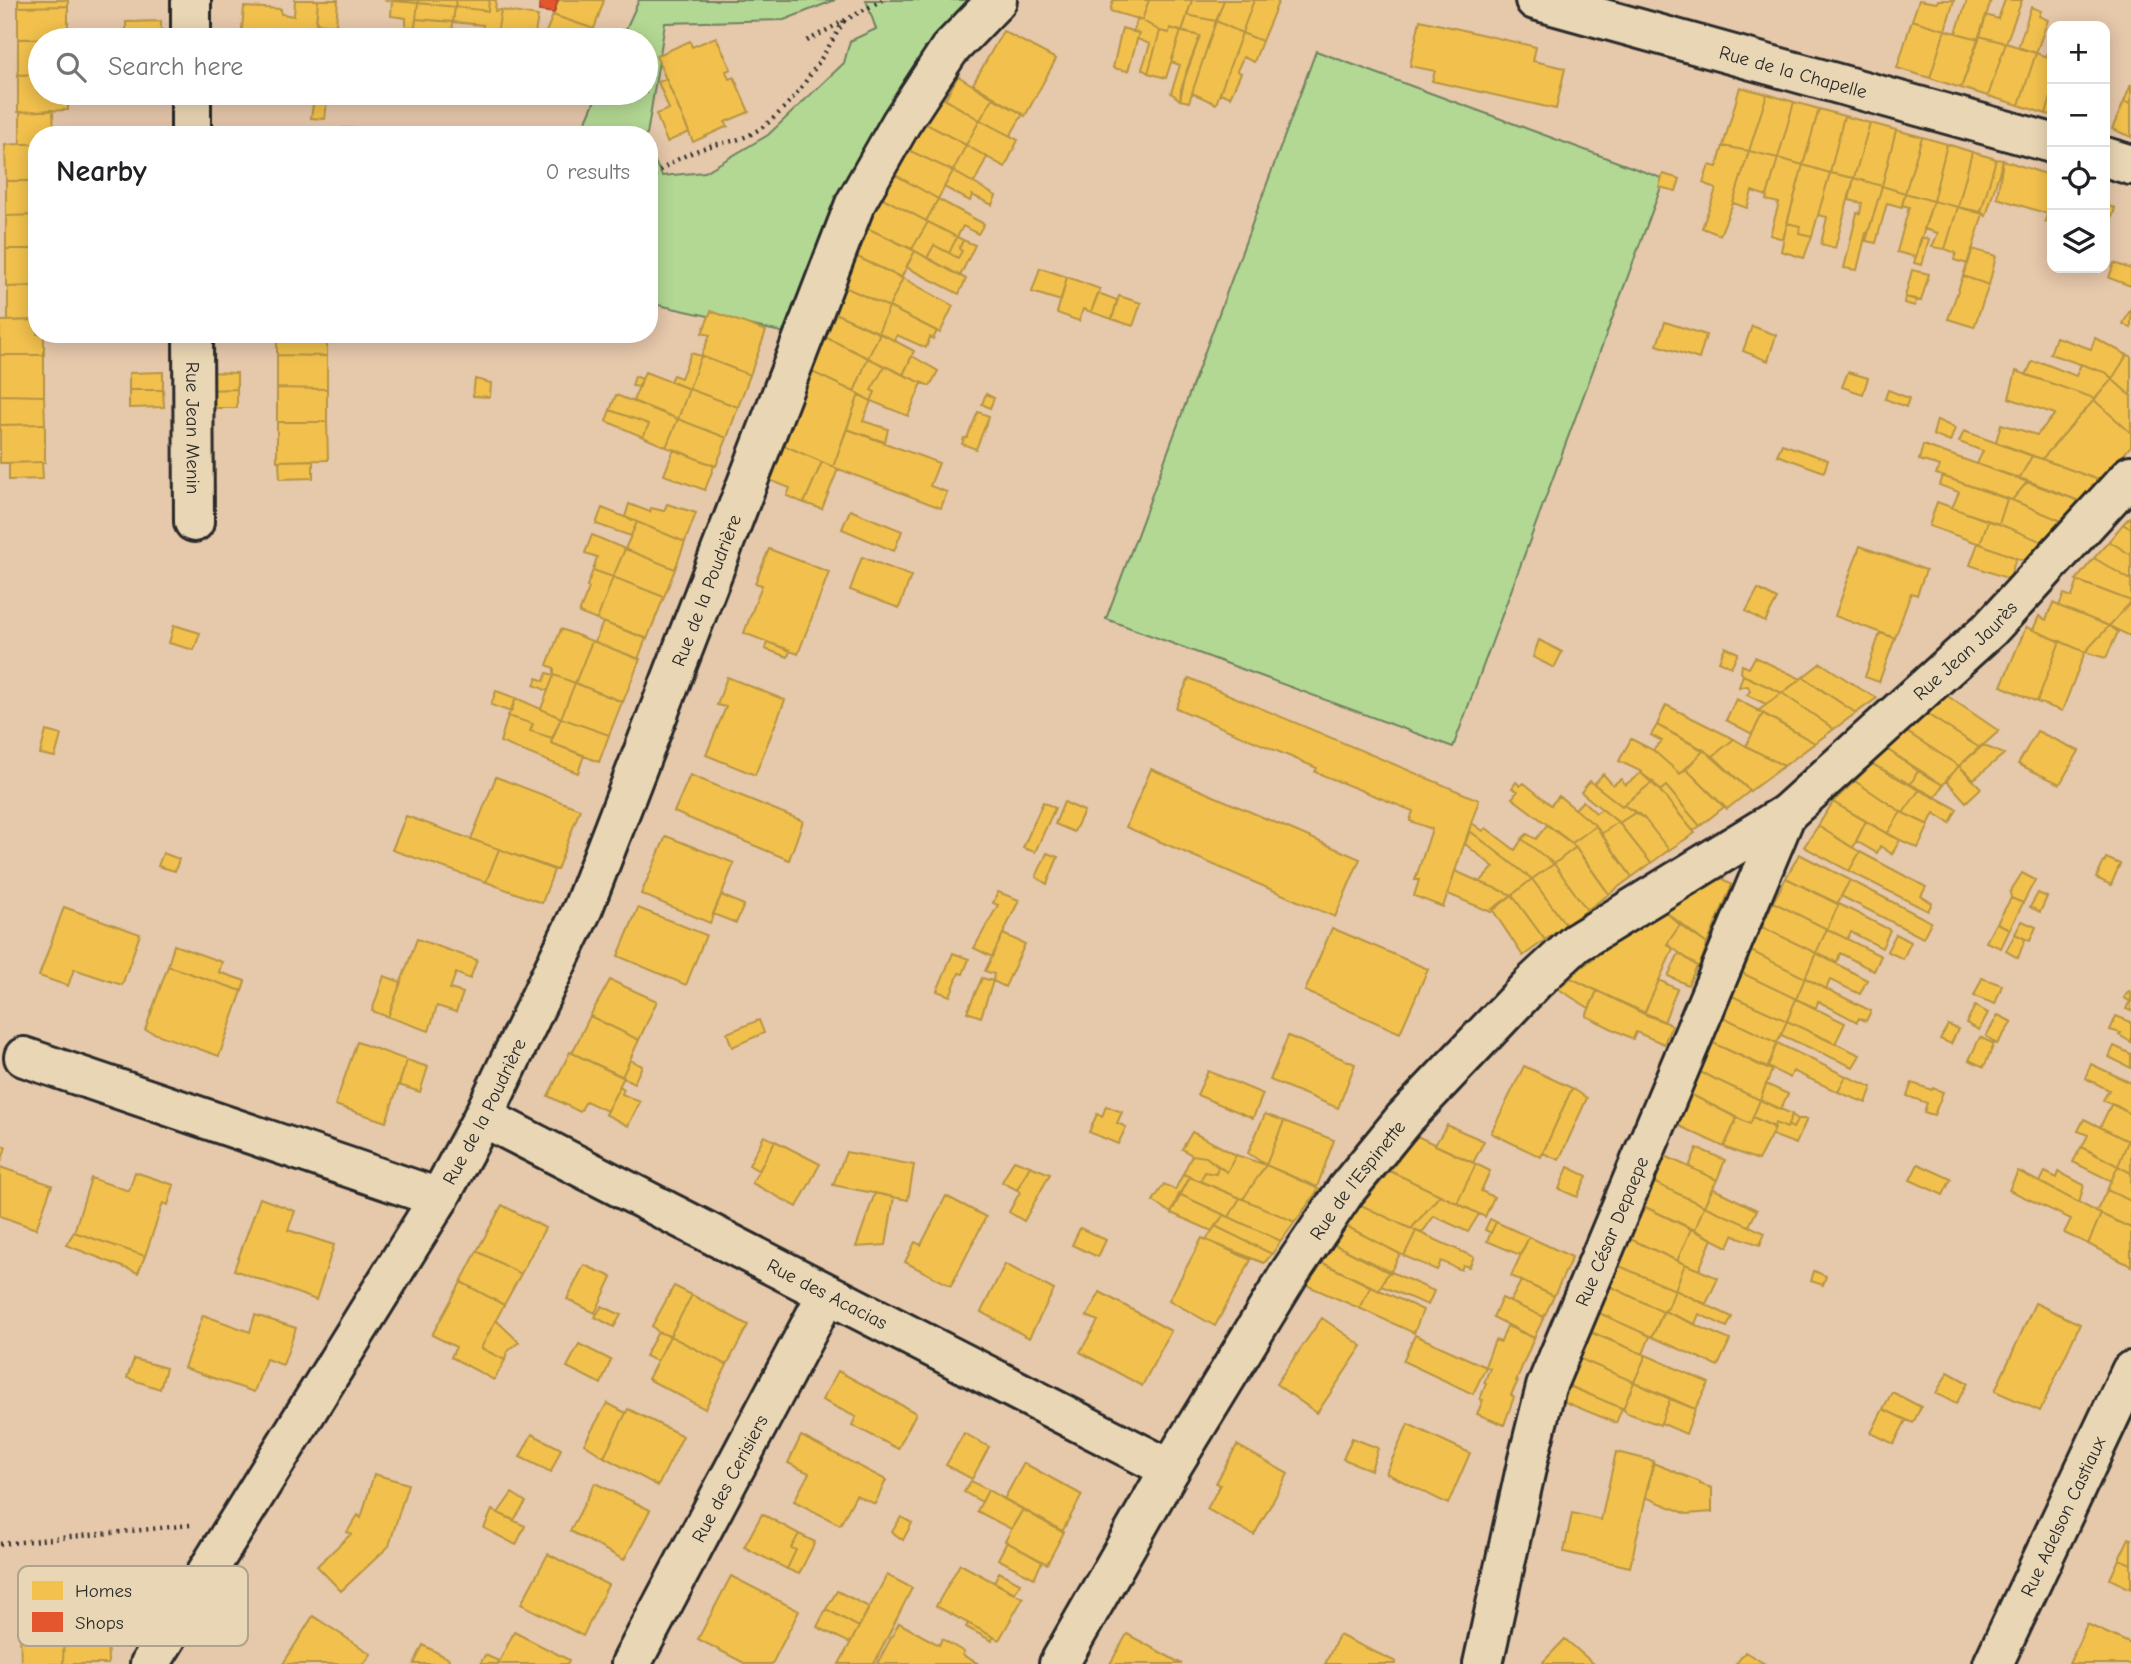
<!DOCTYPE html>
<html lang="en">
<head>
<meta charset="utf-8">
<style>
  body { margin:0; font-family:"Comic Neue",sans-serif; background:#f6f6f6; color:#202124 }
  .controls { position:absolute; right:21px; top:21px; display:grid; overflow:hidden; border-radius:14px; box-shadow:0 4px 18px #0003 }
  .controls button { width:63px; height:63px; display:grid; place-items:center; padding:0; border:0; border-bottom:2px solid #e0e0e0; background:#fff; color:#202124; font:35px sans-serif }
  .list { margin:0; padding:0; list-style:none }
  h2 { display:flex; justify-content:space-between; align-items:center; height:91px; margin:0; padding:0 28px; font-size:30px }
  h2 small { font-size:23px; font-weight:400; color:#757577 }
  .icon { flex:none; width:38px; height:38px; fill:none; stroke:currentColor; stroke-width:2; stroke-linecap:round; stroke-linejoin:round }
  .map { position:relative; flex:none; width:2131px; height:1664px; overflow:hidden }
  .search { position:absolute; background:#fff; box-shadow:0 4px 18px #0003; left:28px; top:28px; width:630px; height:77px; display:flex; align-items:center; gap:18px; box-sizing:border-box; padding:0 24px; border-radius:38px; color:#757577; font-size:26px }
  .panel { position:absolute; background:#fff; box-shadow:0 4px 18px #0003; left:28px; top:126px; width:630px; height:217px; border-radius:28px }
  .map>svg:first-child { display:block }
</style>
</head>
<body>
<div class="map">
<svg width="2131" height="1664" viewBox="0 0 2131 1664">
  <rect width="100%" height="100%" fill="#e6c8ab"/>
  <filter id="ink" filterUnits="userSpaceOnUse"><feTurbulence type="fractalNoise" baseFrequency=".0143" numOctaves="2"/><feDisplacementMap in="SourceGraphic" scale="14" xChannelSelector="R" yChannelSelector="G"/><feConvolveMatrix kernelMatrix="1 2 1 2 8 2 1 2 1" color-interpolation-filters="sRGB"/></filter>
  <g filter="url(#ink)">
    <path fill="#b3d893" stroke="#6f825f" stroke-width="2" d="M639 0H835L784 20 665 23 647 135H580L598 93H646V40H621Z
      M866 0H982L795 335 649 303V150L662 176 705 172 768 135 844 63 850 41 876 29Z
      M1316 51 1664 179 1453 747 1106 619Z"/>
    <path fill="#f2c14e" stroke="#b69444" stroke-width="2" d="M18 0H68V6L18 7Z
      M295 0H318L315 40H241L244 7 281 9V14L294 16Z
      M318 0H338L336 25 316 23Z
      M384 0H418V3Z
      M418 0H456L455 7 418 3Z
      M456 0H489L488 11 455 7Z
      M489 0H496L495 11 501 10 496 40H480L483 25 453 22 455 7 488 11Z
      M558 0H604L594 29 553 15Z
      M1113 0H1149L1142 20 1110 11Z
      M1149 0H1192L1182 32 1170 28 1169 33 1160 31 1142 20Z
      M1192 0H1224L1216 21 1187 15Z
      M1224 0H1254L1242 33 1216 21Z
      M1254 0H1279L1262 41 1242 33Z
      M1919 0 1937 3 1938 0H1954L1945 30 1912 20Z
      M1967 0H1991L1979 39 1956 33Z
      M2005 0H2022L2006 43 1979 36 1986 15 1998 19Z
      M392 1 418 3 415 27H406V18L391 16Z
      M418 3 455 7 453 22 416 19Z
      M68 6V38L18 39V7Z
      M2031 7 2041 11 2039 16 2048 20 2036 53 2018 48Z
      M501 10 538 16 534 40H496Z
      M553 15 594 29 591 40 582 38V40H554L544 37Z
      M1187 15 1216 21 1189 102 1180 100 1181 89 1200 36 1182 32Z
      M1138 18 1160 31 1148 73 1142 69 1150 44 1137 39 1139 33 1133 32Z
      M416 19 453 22 452 38 421 35V40H413Z
      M1420 20 1536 47 1533 61 1565 68 1556 109 1432 81 1435 71 1410 66Z
      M1912 20 1945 30 1930 78 1897 68Z
      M161 21V37L126 38V22Z
      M1216 21 1242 33 1216 104 1192 93Z
      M1122 28 1139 33 1128 71 1113 68Z
      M1170 28 1181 31 1166 78 1148 73 1160 31 1169 33Z
      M1945 30 1979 39 1961 88 1930 78Z
      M1003 31 1056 59 1025 116 973 84Z
      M1181 31 1200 36 1187 69 1180 100 1171 93 1180 65 1171 62Z
      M1242 33 1262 41 1254 62 1243 57 1237 71 1241 73 1230 97 1220 93Z
      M1979 36 2006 43 1988 96 1961 88Z
      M161 37V40H126V38Z
      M716 37 731 69 726 71 729 79 734 77 749 112 725 122 728 126 693 142 656 56 690 41 692 47Z
      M68 38V40H40V74L18 75V39Z
      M2052 40V59L2046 57Z
      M2006 43 2036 53 2019 105 1988 96Z
      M2036 53 2052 59V94L2046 114 2019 105Z
      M40 74V93H68V110L18 112V75Z
      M958 76 993 98 980 120 945 99Z
      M666 79 689 132 667 142 656 114 669 109 658 82Z
      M2131 84V104L2124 102Z
      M1740 87 1767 94 1749 151 1723 146Z
      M1767 94 1794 102 1778 158 1749 151Z
      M2052 94V115L2046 114Z
      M937 95 980 120 966 145 919 120Z
      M314 98 327 100 325 119 311 118Z
      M993 98 1023 114 1010 136 980 120Z
      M1794 102 1819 109 1803 165 1778 158Z
      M2124 102 2131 104V137L2112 129Z
      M1819 109 1844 116 1830 173 1803 165Z
      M53 110 54 135H37V144H20V112Z
      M1844 116 1870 123 1854 178 1830 173Z
      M919 120 966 145 953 171 904 148Z
      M980 120 1018 140 1005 167 966 145Z
      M1870 123 1896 130 1882 186 1854 178Z
      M343 128 363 129V135H342Z
      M1896 130 1922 137 1905 193 1882 186Z
      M1922 137 1947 144 1933 201 1905 193Z
      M20 144H37V181H6L5 145Z
      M1947 144 1972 152 1958 207 1933 201Z
      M966 145 987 157 974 183 953 171Z
      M1723 146 1749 151 1733 203 1720 235 1702 228 1716 189 1703 183 1709 165 1717 167Z
      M904 148 953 171 938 199 892 173Z
      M1749 151 1778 158 1767 196 1752 191 1747 208 1733 203Z
      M1972 152 1996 159 1981 212 1958 207Z
      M1778 158 1803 165 1783 239 1770 235 1779 203 1766 200Z
      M1996 159 2003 160 1986 216 1981 212Z
      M2003 160 2052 176V199L2048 214 1997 198Z
      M1803 165 1830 173 1812 236 1799 233 1800 226 1787 223Z
      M953 171 996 196 992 205 972 195 970 201 944 187Z
      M892 173 938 199 926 221 879 196Z
      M1830 173 1854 178 1835 248 1821 244 1827 217 1818 215Z
      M1663 174 1680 179 1676 191 1659 187Z
      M1854 178 1882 186 1868 233H1866L1857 270 1844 268 1857 213 1860 214 1862 203 1849 200Z
      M6 181H37V215L6 216Z
      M1882 186 1905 193 1902 207 1887 203 1876 243 1866 241Z
      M1905 193 1933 201 1916 257 1897 252 1909 207 1902 205Z
      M879 196 928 222 912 249 865 227Z
      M938 199 984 224 978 234 963 226 957 237 926 221Z
      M2052 199V223L2045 221Z
      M1933 201 1958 207 1945 249 1932 247 1938 233 1924 229Z
      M2105 205 2115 208 2107 234 2105 233Z
      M1958 207 1983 214 1968 264 1954 260 1956 253 1945 249Z
      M37 215V249H6V216Z
      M928 222 957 237 949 253 934 245 927 258 912 249Z
      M1787 223 1800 226 1799 233 1812 236 1804 258 1781 251Z
      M865 227 915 251 901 278 853 255Z
      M957 237 963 240 959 249 962 251 958 258 949 253Z
      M1921 237 1929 239 1922 265 1914 263Z
      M963 240 975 245 960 276 927 258 934 245 958 258 962 251 959 249Z
      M6 249H37V286L6 287Z
      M1972 249 1996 256 1989 285 1963 276Z
      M915 251 966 279 959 294 906 267Z
      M853 255 903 278 889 307 840 285Z
      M2114 263 2131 269V286L2109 278Z
      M1040 268 1067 277 1061 301 1032 292Z
      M1912 270 1929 274 1921 301 1905 297Z
      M1963 276 1989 285 1974 327 1948 319Z
      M1067 277 1100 289 1091 312 1083 309 1079 321 1057 313Z
      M903 278 953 306 940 333 889 307Z
      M840 285 889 307 878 333 830 311Z
      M37 286V320L8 321V287Z
      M1098 293 1117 300 1112 319 1091 312Z
      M1119 296 1141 303 1133 326 1112 319Z
      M1905 297 1916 299 1915 306 1904 303Z
      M889 307 937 331 933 339 930 337 926 348 897 335 894 340 878 333Z
      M2131 308V328L2123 324Z
      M711 311 766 331 750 375 701 356 710 335 702 333Z
      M830 311 880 333 868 358 821 335Z
      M37 320V334H44V355H0V321Z
      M1665 322 1706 335 1699 359 1657 345Z
      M1752 326 1776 335 1768 361 1743 351Z
      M880 333 914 351 903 375 868 358Z
      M203 334H236L237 341H203Z
      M277 334H327V356L277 355Z
      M821 335 868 358 854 392 808 370Z
      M2056 337 2091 349 2095 338 2127 355 2112 379 2107 373 2050 354Z
      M691 353 701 356 689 389 670 381 673 375 681 378Z
      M0 355H44V396L0 395Z
      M277 355 327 356V389L277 388Z
      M2127 355 2131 356V396L2112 379Z
      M701 356 750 375 738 407 689 389Z
      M912 356 938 371 930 386 903 375Z
      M868 358 885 366 871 390 875 392 871 401 854 392Z
      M2032 362 2043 363 2076 376 2081 364 2107 373 2112 379 2094 400 2091 397 2026 375Z
      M885 366 922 383 908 416 871 401 875 392 871 390Z
      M808 370 859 394 833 467 781 444Z
      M2016 371 2091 397 2094 400 2042 459 1996 442 2001 424 2037 435 2055 414 2009 398Z
      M163 372V390H129V373Z
      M203 372 237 373V389L204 390Z
      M645 372 689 389 678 419 633 401Z
      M1848 372 1868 378 1863 394 1842 387Z
      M635 376 642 379 640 387 632 386Z
      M475 379 491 383 490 397 473 396Z
      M2112 379 2131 396V433L2094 400Z
      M277 388 327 389V422H277Z
      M237 389V408H203L204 390Z
      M689 389 738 407 727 438 678 419Z
      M129 390H163L164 407 129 408Z
      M1888 390 1909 398 1906 407 1885 399Z
      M859 394 871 401 863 421 888 429 885 442 847 429Z
      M986 394 994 398 990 408 982 404Z
      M0 395 44 396 45 424 0 425Z
      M616 395 678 419 666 447 643 437 649 424 610 410Z
      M2094 400 2131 433V446L2101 481 2042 459Z
      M610 410 649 424 643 437 606 421Z
      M978 412 989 416 976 449 962 444 964 438H967Z
      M678 419 727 438 716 466 666 447Z
      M1937 420 1955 428 1950 442 1933 435Z
      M277 422H327L328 460 277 461Z
      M45 424V462L0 463V425Z
      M847 429 939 463 930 486 947 492 941 508 833 467Z
      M1964 431 2032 456 2019 479 1977 464 1983 451 1959 442Z
      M781 444 822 462 804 503 787 496 790 488 767 479Z
      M1782 444 1828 460 1824 472 1777 455Z
      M1923 445 1977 464 2028 481 2012 500 1936 474 1940 466 1919 460Z
      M674 449 714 466 705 490 664 475Z
      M2032 456 2042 459 2101 481 2082 502 2019 479Z
      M313 460V478L280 479 279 461Z
      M42 462 43 479 9 480V463Z
      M822 462 838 469 822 509 804 503Z
      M1942 476 2007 499 1999 524 1952 508 1959 492 1939 485Z
      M2028 481 2082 502 2064 522 2012 500Z
      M2007 499 2012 500 2064 522 2045 543 1999 524Z
      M1937 502 1988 521 1980 544 1929 526Z
      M629 504 650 512 651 508 664 511 667 504 696 513 685 542 625 517Z
      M602 508 637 522 631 536 596 524Z
      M850 510 902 531 894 551 842 529Z
      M2131 516V529L2123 524Z
      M1988 521 1999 524 2045 543 2027 562 2016 558 1980 544Z
      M637 522 685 542 675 569 625 549Z
      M2123 524 2131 529V555L2109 541Z
      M592 535 625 549 613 577 593 570 597 557 585 553Z
      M2109 541 2131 555V580L2094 558Z
      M1978 543 2016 558 2009 579 1970 565Z
      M1860 546 1926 570 1917 595 1911 593 1895 638 1835 616Z
      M625 549 675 569 664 597 613 577Z
      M769 549 829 572 798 654 744 633 762 585 755 583Z
      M862 557 911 576 899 608 850 590Z
      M2094 558 2131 580V601L2076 580Z
      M593 570 613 577 597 620 579 613 589 588 587 586Z
      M613 577 664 597 647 639 597 620Z
      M2078 581 2131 601V602L2109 626 2059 606 2064 594 2072 597Z
      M1758 589 1777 599 1765 622 1746 611Z
      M2131 602V634L2130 636 2109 626Z
      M2053 603 2059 606 2109 626 2085 652 2033 630 2039 616 2046 620Z
      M603 622 646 638 638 659 595 642Z
      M174 625 200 633 194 650 169 643Z
      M2109 626 2118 632 2106 658 2085 652Z
      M2026 627 2060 641 2037 702 2001 686Z
      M561 629 592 641 575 683 554 675V668L547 665Z
      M1880 633 1895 638 1879 682 1865 677Z
      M1539 640 1562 652 1554 668 1533 657Z
      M592 641 640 659 623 702 575 683Z
      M2060 641 2085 652 2062 711 2037 702Z
      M767 642 790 650 788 657 765 649Z
      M1725 647 1738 653 1731 667 1719 661Z
      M1755 657 1801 679 1782 693 1743 675 1741 672 1742 665 1749 668Z
      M1821 663 1859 688 1877 698 1856 713 1803 677Z
      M547 673 554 675 548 691 534 685 537 678 544 681Z
      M554 675 575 683 561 718 541 709Z
      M1743 675 1771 688 1782 693 1766 704 1747 695 1750 691 1748 686 1739 687Z
      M727 677 785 700 755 775 706 755 726 707 717 705Z
      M1803 677 1818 688 1856 713 1834 729 1782 693Z
      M1189 678 1479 800 1443 907 1414 896 1419 880H1415L1432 829 1410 821 1413 811 1315 772 1317 768 1176 708Z
      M575 683 622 702 609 735 561 718Z
      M496 691 516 698 511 712 491 705Z
      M1782 693 1834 729 1815 743 1758 711Z
      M1946 695 1999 731 1980 748 1927 714Z
      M516 698 561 718 552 738 530 731 533 724 508 716Z
      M1736 699 1763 713 1752 734 1726 720Z
      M1666 705 1734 739 1713 756 1657 725Z
      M1763 713 1815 743 1784 766 1746 746Z
      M1927 714 1980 748 1959 766 1907 732Z
      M508 716 533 724 530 731 552 738 551 743 584 755 578 773 500 742Z
      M561 718 609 735 599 762 551 743Z
      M1657 725 1704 750 1680 774 1653 750 1662 741 1651 735Z
      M46 731 61 735 55 757 40 754Z
      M2037 731 2079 751 2060 784 2018 764Z
      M1907 732 1959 766 1943 785 1888 750Z
      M1631 739 1653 750 1680 774 1686 769 1724 807 1700 826 1666 786 1660 791 1641 773 1642 772 1619 761Z
      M1734 739 1746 746 1784 766 1750 791 1713 756Z
      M1982 745 2004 754 1974 779 1959 766Z
      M1704 750 1750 791 1727 809 1686 769Z
      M1888 750 1918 771 1910 785 1872 764Z
      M1872 764 1920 789 1903 813 1855 781Z
      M1959 766 1981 788 1966 802 1946 780Z
      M1151 769 1360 859 1335 917 1126 827Z
      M1918 771 1943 785 1935 798 1910 785Z
      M1641 773 1653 782 1622 806 1594 784 1603 774 1613 785 1621 779 1625 785Z
      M690 775 803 821 789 860 674 812Z
      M496 777 580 809 557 870 471 839Z
      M1590 781 1622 806 1623 805 1636 812 1619 823 1581 792Z
      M1855 781 1901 812 1887 834 1833 802Z
      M1516 782 1520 786 1524 783 1551 805 1559 796 1596 826 1572 843 1512 798 1518 791 1512 788Z
      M1653 782 1695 833 1669 850 1644 818 1623 805Z
      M1666 786 1700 826 1693 831 1660 791Z
      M1920 789 1957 809 1950 823 1934 813 1928 825 1903 813Z
      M1583 801 1596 813 1602 809 1618 822 1601 834 1596 826 1575 809Z
      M1043 802 1055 808 1035 852 1023 848Z
      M1064 802 1084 811 1074 832 1055 824Z
      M1833 802 1866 821 1853 848 1818 826Z
      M1636 812 1644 818 1669 850 1651 863 1619 823Z
      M1901 812 1929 825 1918 848 1887 834Z
      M406 816 499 849 486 882 392 850Z
      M1866 821 1900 840 1892 854 1880 846 1877 853 1856 841Z
      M1618 822 1651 863 1632 877 1601 834Z
      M1472 823 1483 831 1486 828 1515 850 1522 839 1554 864 1532 879 1470 831Z
      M1547 825 1576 847 1554 864 1522 839 1527 834 1536 839Z
      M1596 826 1632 877 1609 894 1572 843Z
      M1818 826 1860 852 1849 871 1804 847Z
      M1470 831 1532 879 1512 895 1480 882 1494 867 1465 844Z
      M666 836 734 863 710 923 641 894Z
      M1576 847 1609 894 1587 910 1554 864Z
      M499 849 554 870 542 903 486 882Z
      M1860 852 1926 887 1921 896 1932 903 1928 911 1849 871Z
      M163 853 179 859 175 871 158 866Z
      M1047 853 1058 857 1047 884 1036 877Z
      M1799 854 1850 880 1837 904 1786 878Z
      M2106 858 2120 864 2111 885 2096 878Z
      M1554 864 1587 910 1566 925 1532 879Z
      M1455 871 1480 882 1512 895 1491 912 1448 894Z
      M1713 872 1732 885 1707 944 1662 909Z
      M2022 873 2035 880 2023 903 2011 898 2010 892Z
      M1786 878 1839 904 1827 929 1773 902Z
      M1532 879 1566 925 1545 940 1512 895Z
      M1850 880 1931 922 1923 938 1841 896Z
      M998 892 1019 900 992 957 974 948 998 905 993 903Z
      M2038 893 2047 897 2040 912 2030 907Z
      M721 895 744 905 736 923 713 914Z
      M1512 895 1545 940 1523 956 1492 909Z
      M2011 898 2023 903 2010 929 1997 923Z
      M1773 902 1827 929 1816 953 1762 927Z
      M1839 904 1890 930 1882 948 1851 932 1847 939 1827 929Z
      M64 907 140 934 122 985 74 969 68 986 39 976Z
      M638 908 706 935 686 985 618 956Z
      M1661 908 1680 925 1667 944 1673 949 1644 1014 1571 978 1570 976Z
      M2022 921 2036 927 2030 941 2015 934Z
      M1996 923 2010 929 2001 948 1986 942Z
      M1680 925 1707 944 1699 967 1667 944Z
      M1762 927 1816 953 1805 978 1751 951Z
      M1332 928 1428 969 1400 1033 1305 991Z
      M1827 929 1881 956 1874 971 1840 953 1837 962 1816 953Z
      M1003 934 1025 944 1005 987 993 981 994 974 985 971Z
      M1896 934 1911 942 1903 959 1887 951Z
      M2015 934 2025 939 2018 958 2006 951Z
      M417 939 477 960 470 979 456 973 450 989 463 993 456 1012 437 1006 429 1031 388 1017Z
      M174 945 222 962 219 972 245 981 242 991 168 966Z
      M1751 951 1805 978 1796 999 1742 973Z
      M953 953 969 959 963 974 959 973 950 996 937 991Z
      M1679 953 1697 966 1688 985 1668 976Z
      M1816 953 1867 980 1860 994 1830 980 1826 989 1805 978Z
      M168 966 242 991 219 1056 145 1030Z
      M1742 973 1796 999 1787 1021 1732 996Z
      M384 976 401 982 388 1017 372 1011Z
      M982 978 993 981 981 1017 967 1012Z
      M1571 978 1597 991 1589 1008 1557 988Z
      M1805 978 1871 1011 1866 1021 1859 1018 1857 1022 1818 1001 1816 1008 1796 999Z
      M1982 978 2002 985 1995 1004 1974 996Z
      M610 980 657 1001 639 1040 590 1016Z
      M1659 980 1677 989 1664 1022 1644 1014Z
      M1597 991 1672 1025 1664 1044 1636 1032 1633 1039 1586 1016Z
      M2129 991 2131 992V1011L2126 1009 2130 1001 2124 998Z
      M1732 996 1787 1021 1777 1043 1723 1017Z
      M1796 999 1845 1023 1835 1044 1787 1021Z
      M1975 1006 1988 1013 1979 1030 1966 1023Z
      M1998 1015 2012 1022 1997 1044 1986 1036Z
      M590 1016 639 1040 622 1077 572 1053Z
      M2116 1016 2131 1022V1042L2119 1035 2121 1033 2110 1030Z
      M1723 1017 1777 1043 1767 1069 1713 1043Z
      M759 1020 764 1033 732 1047 727 1033Z
      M1787 1021 1860 1055 1853 1067 1781 1035Z
      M1948 1025 1958 1029 1951 1044 1940 1039Z
      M1288 1036 1355 1064 1338 1108 1270 1080Z
      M1980 1037 1994 1044 1984 1067 1969 1060Z
      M357 1042 407 1060 386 1122 335 1105Z
      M1713 1043 1772 1070 1760 1100 1700 1072Z
      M1777 1043 1846 1076 1838 1092 1793 1071 1790 1078 1768 1067Z
      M2114 1046 2131 1054V1068L2109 1057Z
      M570 1052 624 1077 607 1111 586 1101 580 1112 548 1096Z
      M407 1060 428 1067 420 1092 399 1085Z
      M630 1060 642 1066 634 1083 622 1077Z
      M2091 1064 2131 1083V1114L2103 1100 2109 1090 2085 1078Z
      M1524 1066 1572 1088 1541 1157 1491 1133Z
      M1208 1071 1263 1094 1253 1118 1197 1095Z
      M1700 1072 1760 1100 1750 1124 1690 1094Z
      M1846 1076 1872 1087 1866 1103 1838 1092Z
      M1912 1083 1932 1090 1933 1088 1943 1092 1934 1115 1924 1112 1927 1103 1907 1096Z
      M1766 1084 1788 1094 1780 1110 1760 1100Z
      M620 1086 624 1089 622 1094 640 1102 628 1126 605 1114Z
      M1572 1088 1587 1098 1559 1160 1543 1153Z
      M1690 1094 1737 1118 1724 1147 1677 1125Z
      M1760 1100 1792 1114 1787 1128 1775 1123 1774 1127 1753 1117Z
      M2112 1103 2131 1114V1135L2128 1141 2100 1127Z
      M1106 1106 1122 1112 1117 1123 1126 1127 1118 1144 1089 1132 1097 1114 1102 1117Z
      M1265 1114 1284 1121 1266 1165 1248 1153Z
      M1792 1115 1798 1119 1793 1128 1788 1125Z
      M1753 1117 1775 1128 1758 1160 1724 1147 1737 1118 1750 1124Z
      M1798 1119H1807L1796 1144 1772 1135 1775 1123 1787 1128 1788 1125 1793 1128Z
      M2084 1119 2128 1141 2118 1166 2082 1147 2088 1135 2078 1131Z
      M1284 1121 1334 1140 1317 1187 1266 1165Z
      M1447 1125 1484 1141 1473 1163 1435 1145Z
      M1192 1132 1236 1155 1227 1172 1206 1157 1192 1155 1182 1149Z
      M764 1136 775 1141 759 1171 749 1165Z
      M1417 1136 1476 1164 1457 1203 1390 1171Z
      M775 1141 820 1164 797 1207 752 1183Z
      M2128 1141 2131 1143V1173L2118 1166Z
      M0 1145 6 1147 0 1165Z
      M2081 1147 2118 1166 2111 1181 2073 1162Z
      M1697 1148 1725 1160 1717 1180 1689 1167Z
      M846 1152 914 1165 908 1200 833 1185Z
      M1192 1155 1206 1157 1211 1161 1218 1167 1216 1174 1205 1172 1200 1181 1183 1174Z
      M1236 1155 1266 1165 1243 1199 1200 1181 1205 1172 1216 1174 1218 1167 1227 1172Z
      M1663 1155 1717 1180 1704 1206 1651 1181Z
      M1014 1160 1030 1166 1017 1190 1002 1182Z
      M1476 1164 1490 1171 1481 1191 1494 1197 1485 1217 1457 1203Z
      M1918 1164 1951 1179 1943 1195 1910 1180Z
      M1266 1165 1319 1189 1295 1222 1243 1199Z
      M1030 1166 1050 1174 1024 1221 1009 1212 1020 1192 1017 1190Z
      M2118 1166 2131 1173V1201L2107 1190Z
      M0 1167 52 1185 36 1229 0 1216Z
      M1568 1167 1587 1176 1577 1197 1559 1189Z
      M1390 1171 1440 1195 1411 1229 1361 1205Z
      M2018 1171 2101 1214 2088 1244 2064 1233 2071 1219 2009 1190Z
      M135 1172 174 1185 168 1205 163 1203 145 1256 74 1232 91 1178 129 1191Z
      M2045 1172 2057 1178 2059 1172 2084 1185 2079 1203 2040 1182Z
      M1183 1174 1190 1177 1171 1213 1153 1201 1164 1184 1175 1190Z
      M1190 1177 1240 1198 1229 1217 1179 1194Z
      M1651 1181 1704 1206 1695 1230 1641 1205Z
      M1712 1188 1757 1210 1749 1226 1704 1206Z
      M2107 1190 2131 1201V1228L2096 1212Z
      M875 1193 894 1197 886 1245 856 1247Z
      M1179 1194 1224 1215 1212 1231 1171 1213Z
      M1440 1195 1479 1214 1468 1232 1434 1216 1422 1233 1411 1229Z
      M946 1196 986 1217 951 1286 905 1262 915 1242 921 1245Z
      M260 1198 295 1211 288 1230 334 1245 316 1300 234 1270Z
      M1240 1198 1243 1199 1295 1222 1281 1241 1229 1217Z
      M502 1205 545 1228 521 1274 477 1251Z
      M1361 1205 1416 1231 1404 1256 1346 1226Z
      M1641 1205 1691 1229 1677 1261 1628 1238Z
      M1704 1206 1765 1233 1760 1245 1733 1235 1728 1247 1695 1230Z
      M2101 1214 2131 1228V1266L2088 1244Z
      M1224 1215 1229 1217 1281 1241 1272 1254 1215 1226Z
      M1490 1219 1496 1222 1491 1233 1485 1230Z
      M1496 1222 1529 1237 1520 1255 1487 1241Z
      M1215 1226 1272 1254 1264 1263 1206 1240Z
      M1346 1226 1400 1254 1390 1273 1333 1244Z
      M1080 1228 1106 1240 1098 1257 1072 1245Z
      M1691 1229 1712 1239 1699 1270 1677 1261Z
      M1416 1231 1474 1257 1469 1267 1463 1265 1461 1270 1441 1261 1437 1270 1404 1256Z
      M74 1232 145 1256 138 1273 66 1245Z
      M1529 1237 1572 1257 1554 1296 1511 1276Z
      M1202 1238 1251 1260 1215 1326 1169 1300Z
      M1628 1238 1685 1264 1675 1290 1617 1265Z
      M1333 1244 1389 1271 1379 1291 1321 1262Z
      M477 1251 521 1274 504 1305 461 1282Z
      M1321 1262 1371 1286 1359 1308 1306 1285Z
      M1005 1264 1054 1290 1029 1338 981 1312Z
      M1685 1264 1718 1278 1706 1304 1675 1290Z
      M584 1265 612 1277 595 1313 567 1299Z
      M1617 1265 1675 1290 1668 1308 1663 1312 1608 1285Z
      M1389 1271 1434 1291 1428 1305 1381 1286Z
      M1814 1271 1826 1276 1823 1285 1811 1281Z
      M1521 1281 1554 1296 1544 1317 1510 1302Z
      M461 1282 504 1305 481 1348 505 1360 494 1380 451 1357 456 1347 432 1335Z
      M1608 1285 1663 1312 1652 1337 1597 1312Z
      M674 1286 692 1295 670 1336 658 1332 652 1326Z
      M1371 1286 1423 1310 1414 1333 1359 1308Z
      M1675 1290 1732 1317 1727 1327 1699 1314 1695 1324 1664 1311 1668 1308Z
      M1100 1292 1171 1331 1142 1386 1080 1352 1098 1321 1087 1316Z
      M692 1295 748 1325 727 1365 670 1336Z
      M1502 1298 1544 1317 1534 1338 1493 1317Z
      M2035 1303 2080 1324 2040 1411 1995 1391Z
      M602 1306 621 1315 614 1327 595 1317Z
      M1664 1311 1730 1340 1718 1366 1652 1337Z
      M1597 1312 1650 1336 1643 1354 1589 1331Z
      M203 1315 250 1332 255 1315 296 1328 283 1365 266 1359 254 1392 184 1368Z
      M1322 1318 1362 1346 1317 1413 1276 1384Z
      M496 1320 519 1342 507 1352 505 1360 481 1348Z
      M1507 1326 1534 1338 1516 1381H1518L1511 1395 1514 1397 1504 1425 1477 1414 1483 1400 1480 1399 1486 1384 1484 1383 1490 1368 1485 1366 1495 1340 1501 1342Z
      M1587 1331 1646 1355 1634 1382 1576 1357Z
      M658 1332 670 1336 657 1361 645 1356Z
      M1415 1335 1486 1367 1473 1394 1403 1361Z
      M670 1336 727 1365 705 1409 648 1379Z
      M579 1344 611 1360 601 1384 567 1367Z
      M1646 1355 1709 1383 1695 1409 1634 1382Z
      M1576 1357 1634 1382 1623 1409 1565 1384Z
      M134 1359 166 1368 160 1389 127 1378Z
      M838 1371 916 1413 898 1449 852 1425 856 1417 822 1400Z
      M1948 1372 1968 1383 1956 1404 1936 1393Z
      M1634 1382 1670 1399 1660 1425 1627 1413 1623 1409Z
      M1566 1385 1622 1408 1616 1423 1560 1400Z
      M1892 1392 1921 1407 1913 1423 1883 1409Z
      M1670 1399 1695 1409 1686 1434 1661 1423Z
      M607 1403 626 1413 604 1457 584 1444Z
      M628 1409 683 1436 658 1486 604 1457Z
      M1883 1409 1906 1420 1894 1444 1871 1433Z
      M1408 1424 1470 1453 1448 1504 1386 1473Z
      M964 1433 989 1447 972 1479 946 1465Z
      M532 1434 561 1449 551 1472 520 1457Z
      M801 1436 886 1480 875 1504 856 1495 840 1525 794 1501 809 1473 788 1463Z
      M1352 1438 1378 1448 1371 1470 1343 1459Z
      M1237 1445 1288 1474 1254 1535 1207 1509 1220 1485 1216 1483Z
      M1616 1452 1654 1461 1630 1567 1564 1552 1572 1513 1601 1520Z
      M1024 1463 1082 1495 1062 1532 1004 1499Z
      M1653 1463 1700 1482V1484L1712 1488V1512L1687 1514 1645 1497Z
      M374 1474 408 1484 389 1546 341 1591 317 1566 351 1534 347 1532 358 1515 361 1518Z
      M971 1481 988 1490 982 1502 964 1492Z
      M595 1483 650 1510 624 1560 570 1531Z
      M988 1490 1023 1509 1011 1529 977 1511Z
      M512 1493 526 1502 514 1520 498 1513Z
      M1023 1509 1064 1532 1047 1564 1005 1541Z
      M492 1510 525 1526 516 1545 484 1528Z
      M762 1514 799 1534 791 1548 796 1550 787 1569 744 1547Z
      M901 1517 912 1523 903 1540 892 1532Z
      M799 1534 815 1542 799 1574 787 1569 796 1550 791 1548Z
      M2129 1538 2131 1539V1564L2119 1559Z
      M1007 1542 1042 1562 1034 1578 998 1559Z
      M548 1554 608 1585 583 1636 521 1604Z
      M2119 1559 2131 1564V1589L2110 1579Z
      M960 1564 1023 1598 999 1640 936 1606Z
      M999 1572 1020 1583 1015 1593 994 1582Z
      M887 1575 912 1588 874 1664H839Z
      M731 1576 799 1611 772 1664H746L698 1639Z
      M837 1591 869 1607 859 1627 826 1609Z
      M826 1609 859 1627 850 1643 817 1627Z
      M313 1616 371 1654 364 1664H283Z
      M899 1623 939 1645 942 1639 964 1652 962 1655 979 1664H877Z
      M968 1623 993 1637 992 1641 966 1627Z
      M2087 1624 2131 1644V1664H2069Z
      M64 1627 63 1664H21L20 1628Z
      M64 1627H107L108 1664H63Z
      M514 1632 569 1660 567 1664H498Z
      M1127 1634 1182 1664H1110Z
      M1339 1635 1396 1662 1395 1664H1325Z
      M1565 1639 1594 1664H1545L1543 1662Z
      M423 1645 449 1659 447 1664H414Z
      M1745 1652 1765 1664H1736Z
      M485 1655 499 1661 498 1664H480Z"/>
    <path fill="#e4572e" stroke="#ac4a2d" stroke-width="2" d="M540 0H558L554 13 539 11Z"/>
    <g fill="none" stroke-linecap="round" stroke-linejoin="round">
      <defs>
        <g id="minor">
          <path d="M191 0V40"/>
          <path id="s1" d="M1535 0 2052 143"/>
          <path d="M191 93V135"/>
          <path d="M2105 157 2131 165"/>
          <path id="s2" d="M193 334 194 522"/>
          <path d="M24 1057 439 1198"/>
          <path id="s3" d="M483 1117 1170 1469"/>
          <path id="s4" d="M150 1664 439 1198 483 1117 583 908 855 204 901 123 949 50 997 0"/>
          <path id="s5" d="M631 1664 827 1294"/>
          <path id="s6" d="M1059 1664 1170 1469 1291 1271 1346 1190 1404 1119 1534 982 1576 943 1786 814 1990 629 2131 475"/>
          <path id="s7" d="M1483 1664 1528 1459 1546 1387 1786 814"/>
          <path id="s8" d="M1993 1664 2131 1371"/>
        </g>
      </defs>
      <use href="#minor" stroke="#2b2b2b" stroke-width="44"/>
      <path stroke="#2b2b2b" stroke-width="4.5" stroke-dasharray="2 5" stroke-linecap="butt" d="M807 41 882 0
        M649 180C667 164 687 153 710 146 721 143 732 142 742 138 785 123 822 58 844 21
        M0 1544 191 1525"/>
      <use href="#minor" stroke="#e9d6b4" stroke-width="38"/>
    </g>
  </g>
  <g text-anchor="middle" stroke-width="7" stroke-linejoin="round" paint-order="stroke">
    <g font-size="19" fill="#2b2b2b" stroke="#e9d6b4">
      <text dy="7" stroke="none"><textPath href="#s1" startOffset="268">Rue de la Chapelle</textPath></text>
      <text dy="7" stroke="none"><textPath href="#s2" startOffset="94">Rue Jean Menin</textPath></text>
      <text dy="7" stroke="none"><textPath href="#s4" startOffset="1213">Rue de la Poudrière</textPath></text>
      <text dy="7" stroke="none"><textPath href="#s6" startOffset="1381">Rue Jean Jaurès</textPath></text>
      <text dy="7" stroke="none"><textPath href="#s4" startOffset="646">Rue de la Poudrière</textPath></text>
      <text dy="7" stroke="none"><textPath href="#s6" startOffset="569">Rue de l'Espinette</textPath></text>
      <text dy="7" stroke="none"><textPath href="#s7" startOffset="453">Rue César Depaepe</textPath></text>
      <text dy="7" stroke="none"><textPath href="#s3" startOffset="387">Rue des Acacias</textPath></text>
      <text dy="7" stroke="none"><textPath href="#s5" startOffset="210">Rue des Cerisiers</textPath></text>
      <text dy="7" stroke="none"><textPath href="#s8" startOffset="163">Rue Adelson Castiaux</textPath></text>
    </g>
  </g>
  <rect x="18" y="1566" width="230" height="80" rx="10" fill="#e9d6b4" stroke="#b0a38b" stroke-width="2"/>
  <rect x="32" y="1581" width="31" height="19" fill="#f2c14e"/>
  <rect x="32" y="1612" width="31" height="20" fill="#e4572e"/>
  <g font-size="19" fill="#2b2b2b">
    <text x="75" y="1597">Homes</text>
    <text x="75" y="1629">Shops</text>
  </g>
</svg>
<div class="controls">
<button>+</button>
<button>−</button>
<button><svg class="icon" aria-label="locate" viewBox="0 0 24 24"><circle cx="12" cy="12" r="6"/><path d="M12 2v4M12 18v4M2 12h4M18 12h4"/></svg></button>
<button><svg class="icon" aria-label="layers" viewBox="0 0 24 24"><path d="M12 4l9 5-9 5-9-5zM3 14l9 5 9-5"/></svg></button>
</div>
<div class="search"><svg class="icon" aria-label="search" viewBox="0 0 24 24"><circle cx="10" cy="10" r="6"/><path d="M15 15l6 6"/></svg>Search here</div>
<section class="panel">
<h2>Nearby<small>0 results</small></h2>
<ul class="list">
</ul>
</section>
</div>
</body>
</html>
